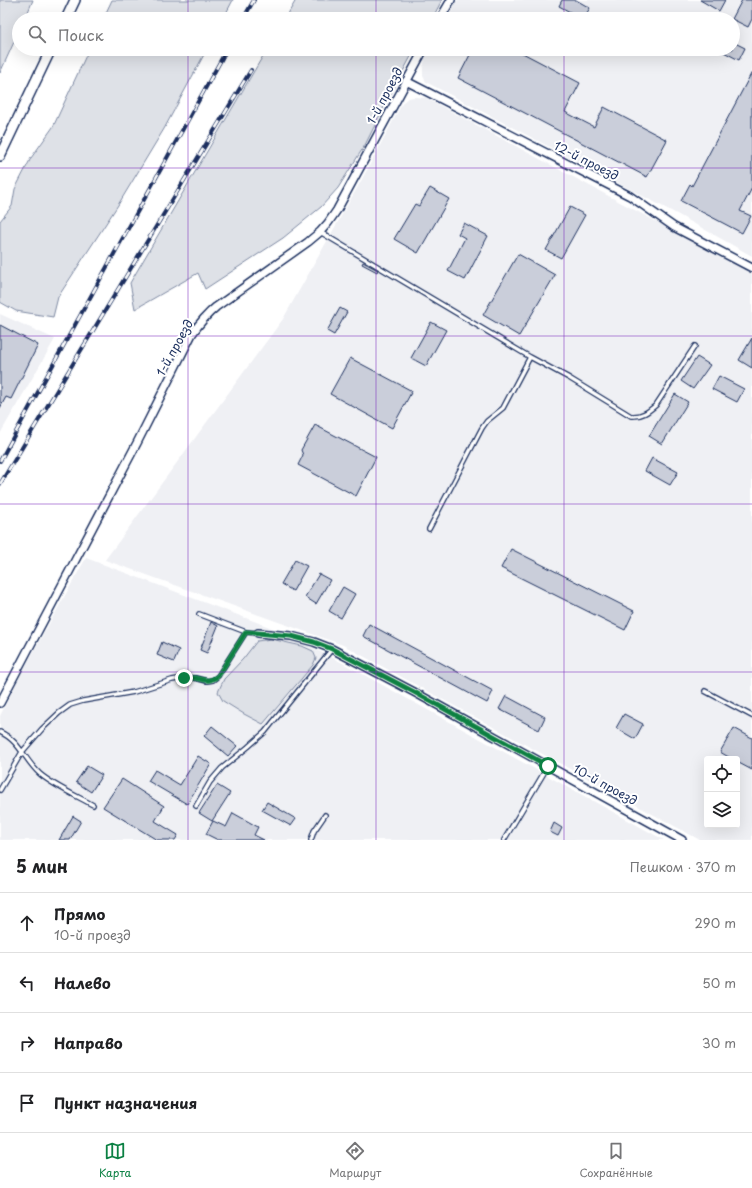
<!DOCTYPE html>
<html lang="ru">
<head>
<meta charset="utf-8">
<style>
  body { margin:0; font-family:"Playpen Sans",sans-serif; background:#f2f2f2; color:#202124 }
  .controls { position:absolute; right:12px; bottom:12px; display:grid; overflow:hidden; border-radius:4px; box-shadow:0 4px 16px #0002 }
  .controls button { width:36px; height:36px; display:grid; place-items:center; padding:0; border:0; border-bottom:1px solid #e0e0e0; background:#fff; color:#202124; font:20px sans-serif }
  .stop { position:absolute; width:12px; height:12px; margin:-9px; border:3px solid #0b8043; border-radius:50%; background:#fff }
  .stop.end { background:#0b8043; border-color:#fff; box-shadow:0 1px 4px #0008 }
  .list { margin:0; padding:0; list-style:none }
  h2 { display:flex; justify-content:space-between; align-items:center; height:52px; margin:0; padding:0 16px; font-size:17px }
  h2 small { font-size:13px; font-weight:400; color:#757577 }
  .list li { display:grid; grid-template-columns:26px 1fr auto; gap:12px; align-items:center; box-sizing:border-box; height:60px; padding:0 16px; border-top:1px solid #e0e0e0 }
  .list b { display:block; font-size:15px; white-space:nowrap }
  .list p { margin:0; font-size:13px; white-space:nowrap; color:#757577 }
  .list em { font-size:13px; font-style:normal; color:#757577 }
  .icon { flex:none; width:22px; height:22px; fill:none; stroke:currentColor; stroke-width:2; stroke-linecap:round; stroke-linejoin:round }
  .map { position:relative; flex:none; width:752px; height:840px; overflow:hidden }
  .search { position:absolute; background:#fff; box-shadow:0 4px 16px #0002; left:12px; right:12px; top:12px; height:44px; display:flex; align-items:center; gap:10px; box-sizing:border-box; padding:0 14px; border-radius:22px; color:#757577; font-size:15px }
  .sheet { height:292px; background:#fff }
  nav { display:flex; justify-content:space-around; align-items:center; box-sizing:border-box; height:56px; border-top:1px solid #e0e0e0; background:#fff; font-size:11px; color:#757577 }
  nav a { display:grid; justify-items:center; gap:2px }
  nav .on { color:#0b8043 }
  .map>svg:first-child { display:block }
</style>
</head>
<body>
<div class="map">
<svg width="752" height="840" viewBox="0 0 752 840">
  <rect width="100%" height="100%" fill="#fff"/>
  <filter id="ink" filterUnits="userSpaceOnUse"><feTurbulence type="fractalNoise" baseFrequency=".025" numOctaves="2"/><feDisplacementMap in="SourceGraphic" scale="8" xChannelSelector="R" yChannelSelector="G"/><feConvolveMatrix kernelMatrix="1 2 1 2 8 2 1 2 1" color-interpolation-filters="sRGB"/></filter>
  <g filter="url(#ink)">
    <path fill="#eff0f4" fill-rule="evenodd" d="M457 0H752V256L675 213 426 82 423 76V68L425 59 431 49H733V19H447Z
      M415 97 426 98 752 273V840H700L343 645 105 560 283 319 361 181 403 102 408 98ZM707 759H737V825H707Z
      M0 314 55 339 0 434Z
      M86 558 272 628 337 660 664 840H0V716L21 674Z"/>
    <path fill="#dee1e7" stroke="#7c88a2" d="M0 0H33L25 19H19V31L0 73Z
      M112 0H233L223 19H103Z
      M296 0H442L432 19H285Z
      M89 49H207L164 129 118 205 58 297 53 317 16 311 0 302V221L12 206 15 189 31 158 53 127Z
      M267 49H415L386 103 365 145 338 188 321 207 283 238 205 289 198 273 135 309 130 283Z
      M271 639 302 646 313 651 316 658 313 665 263 724 244 714 223 701 218 692 224 679 243 659 257 641Z"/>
    <path fill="#caceda" stroke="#1b2f5e" d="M562 0H576L590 8 583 19 559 6Z
      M700 0H725L719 11Z
      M742 0H752V19L748 27 732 19Z
      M733 42 745 48 739 60 718 49H733Z
      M473 49H515L580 83 565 112 594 127 604 107 667 140 647 177 458 78Z
      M752 72V188L740 211 751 216 742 233 681 201 690 184 692 186Z
      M430 188 449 199 418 253 394 239 415 204 419 206Z
      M570 207 585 215 561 258 546 250Z
      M464 223 488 236 465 280 448 271 465 238 458 234Z
      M518 254 555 275 519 336 483 315Z
      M363 262 378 270 377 272 362 264Z
      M340 308 347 312 334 335 327 331Z
      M431 322 446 330 426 366 411 358Z
      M0 325 38 345 11 399 6 397 0 408Z
      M752 338V368L739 360Z
      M697 357 710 365 693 389 681 381Z
      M350 358 412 391 392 428 330 394Z
      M719 376 744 389 737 402 712 389Z
      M675 394 688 402 662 444 649 436Z
      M315 425 376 457 356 496 298 465 303 455 301 450Z
      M652 458 678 472 670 485 645 471Z
      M511 549 634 611 625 630 501 568Z
      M295 560 307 566 293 591 281 584Z
      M319 574 330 580 316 604 305 597Z
      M343 587 355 594 341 618 329 611Z
      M211 622 218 626 207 653 200 650Z
      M369 624 493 691 487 703 363 636Z
      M162 642 179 650 174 662 157 655Z
      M506 696 545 717 539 730 499 709Z
      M624 714 643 724 635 739 616 728Z
      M212 726 237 746 228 756 204 736Z
      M734 728 752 738V770L737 762V759H732L720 752Z
      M198 756 211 764 187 804 148 781 155 770 180 785Z
      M87 766 102 775 91 792 76 782Z
      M122 779 164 806 155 821 178 835 175 840H157L103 807Z
      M217 785 230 793 212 821 199 813Z
      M267 802 296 819 291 826 262 810Z
      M233 813 258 827 254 835 264 840H218L206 834 213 821 226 827Z
      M73 816 81 821 70 840H59Z
      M554 823 562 828 558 836 550 832Z"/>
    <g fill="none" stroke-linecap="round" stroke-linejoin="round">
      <defs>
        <path id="lane" d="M320 232 530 357 503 408 487 421 482 428 429 529
          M530 357 569 378 631 416C641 417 648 412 656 405L695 346
          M199 614 246 632
          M705 691 752 716
          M0 732C20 741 25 761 40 774 54 786 77 796 93 805
          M0 790 22 752 42 729 59 713 70 705 83 701 134 692 172 680 184 678H195L207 681 213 680 218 676 246 632 258 633
          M196 806 210 782 222 768 248 747 265 732 332 649
          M311 840 314 831 325 815
          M504 840 548 766"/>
        <path id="street" d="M440 19 451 0
          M406 81 630 196 674 227 752 268
          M258 633 291 636 314 642 332 649 414 692 682 840
          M0 703 137 443 192 334C199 324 206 315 216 307L308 242 320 232 328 223 337 210 424 49"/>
        <path id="secondary" d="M66 19 75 0
          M0 156 51 49"/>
      </defs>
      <use href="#lane" stroke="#1b2f5e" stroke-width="6"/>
      <use href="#street" stroke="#1b2f5e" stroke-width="10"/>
      <use href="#secondary" stroke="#1b2f5e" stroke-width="12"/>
      <use href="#lane" stroke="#fff" stroke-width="3.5"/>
      <use href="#street" stroke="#fff" stroke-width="7"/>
      <use href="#secondary" stroke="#fff" stroke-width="9"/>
      <defs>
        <path id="rail" d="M243 19 254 0
          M0 461 227 49
          M0 484 251 70"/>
      </defs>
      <use href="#rail" stroke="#1b2f5e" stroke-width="4"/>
      <use href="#rail" stroke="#fff" stroke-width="2.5" stroke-dasharray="8" stroke-linecap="butt"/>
    </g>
  </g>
  <g fill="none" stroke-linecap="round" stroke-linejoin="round" filter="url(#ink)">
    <path stroke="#0b8043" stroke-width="5" d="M184 678C187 678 191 678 195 678 205 680 208 683 218 676L246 632 291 636 314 642 332 649 414 692 548 766"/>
  </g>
  <path fill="none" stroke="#7b2cbf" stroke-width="1" stroke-opacity="0.55" d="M188 0V19M376 0V19M564 0V19M188 49V840M376 49V840M564 49V840M0 168H752M0 336H752M0 504H752M0 672H752"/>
  <g text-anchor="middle" stroke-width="4" stroke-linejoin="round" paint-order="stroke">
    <g font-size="12" fill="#1b2f5e" stroke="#fff">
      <text transform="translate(385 96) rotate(-62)" y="4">1-й проезд</text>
      <text transform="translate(586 161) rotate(27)" y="4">12-й проезд</text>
      <text transform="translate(175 348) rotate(-61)" y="4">1-й проезд</text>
      <text transform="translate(605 785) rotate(29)" y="4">10-й проезд</text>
    </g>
  </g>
</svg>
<div class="controls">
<button><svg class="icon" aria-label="locate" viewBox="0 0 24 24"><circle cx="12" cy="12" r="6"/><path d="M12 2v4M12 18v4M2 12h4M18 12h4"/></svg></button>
<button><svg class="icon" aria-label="layers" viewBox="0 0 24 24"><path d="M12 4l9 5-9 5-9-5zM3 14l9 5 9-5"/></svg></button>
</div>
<div class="stop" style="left:548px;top:766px"></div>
<div class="stop end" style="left:184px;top:678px"></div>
<div class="search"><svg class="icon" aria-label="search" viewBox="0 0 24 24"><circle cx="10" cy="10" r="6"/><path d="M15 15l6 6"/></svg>Поиск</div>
</div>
<section class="sheet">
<h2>5 мин<small>Пешком · 370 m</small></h2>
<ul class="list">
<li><svg class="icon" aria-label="ahead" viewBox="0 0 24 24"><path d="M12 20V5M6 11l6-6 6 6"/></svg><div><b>Прямо</b><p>10-й проезд</p></div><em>290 m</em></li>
<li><svg class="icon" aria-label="left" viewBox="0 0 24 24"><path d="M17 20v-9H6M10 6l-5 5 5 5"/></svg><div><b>Налево</b></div><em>50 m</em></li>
<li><svg class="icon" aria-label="right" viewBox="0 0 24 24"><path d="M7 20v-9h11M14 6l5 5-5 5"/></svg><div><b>Направо</b></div><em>30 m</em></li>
<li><svg class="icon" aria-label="arrive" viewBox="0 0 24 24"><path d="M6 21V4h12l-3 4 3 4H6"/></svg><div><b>Пункт назначения</b></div></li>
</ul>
</section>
<nav>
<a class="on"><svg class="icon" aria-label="map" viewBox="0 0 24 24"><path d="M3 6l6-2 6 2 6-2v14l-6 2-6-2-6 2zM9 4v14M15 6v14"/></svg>Карта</a>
<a><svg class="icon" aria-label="directions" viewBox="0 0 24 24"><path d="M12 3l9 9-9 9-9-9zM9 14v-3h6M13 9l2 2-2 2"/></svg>Маршрут</a>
<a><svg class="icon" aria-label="saved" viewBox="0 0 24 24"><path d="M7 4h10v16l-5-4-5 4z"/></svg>Сохранённые</a>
</nav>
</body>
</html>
